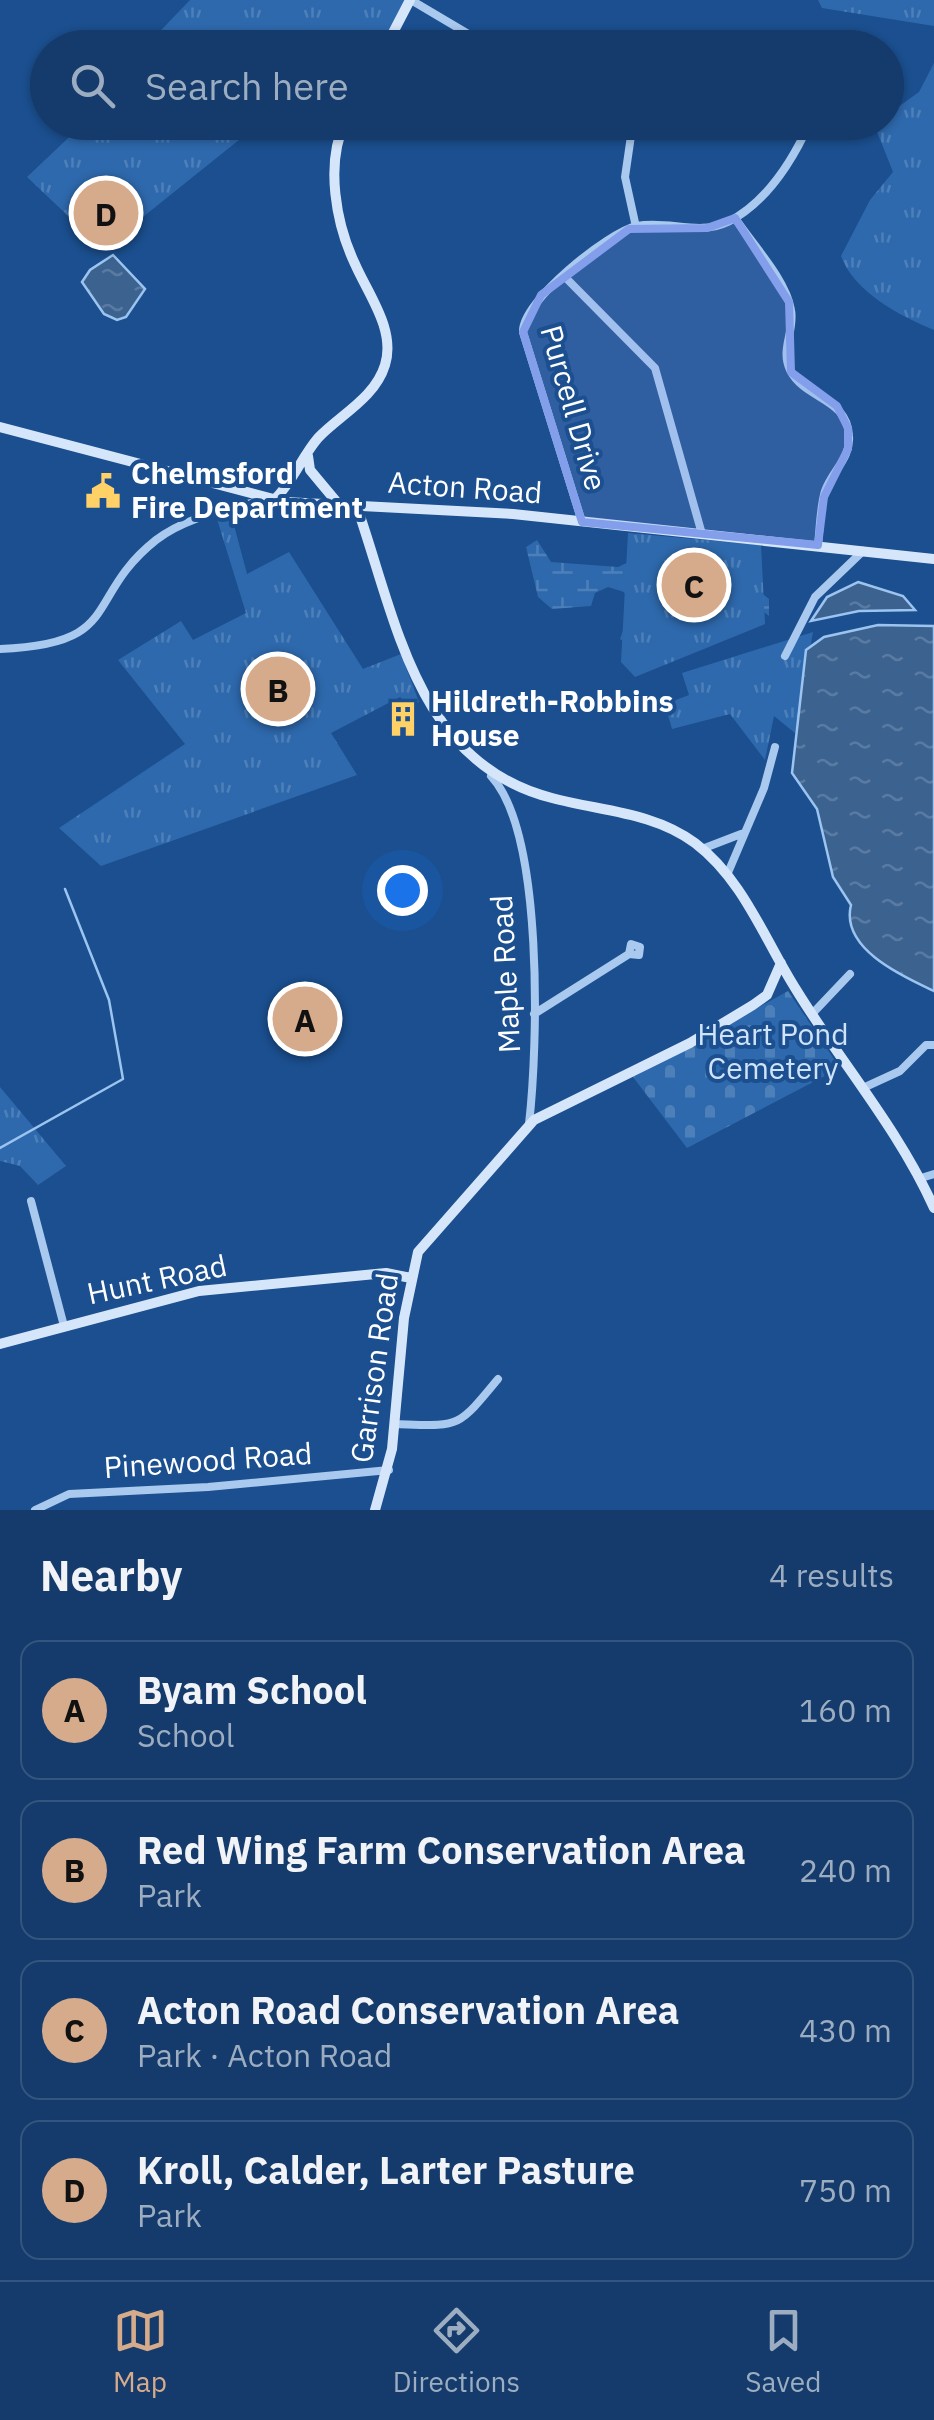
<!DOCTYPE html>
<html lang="en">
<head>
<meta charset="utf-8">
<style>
  body { margin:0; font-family:"IBM Plex Sans",sans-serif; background:#1d4271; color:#f1f3f6 }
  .you { position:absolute; left:402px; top:890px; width:35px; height:35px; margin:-25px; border:8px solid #fff; border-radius:50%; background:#1a73e8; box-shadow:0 0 0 15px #1a73e833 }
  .badge { display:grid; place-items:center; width:65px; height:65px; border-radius:50%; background:#d6ab8b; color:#111; font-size:32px; font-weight:700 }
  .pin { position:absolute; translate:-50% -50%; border:5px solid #fff; box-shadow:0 2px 10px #0006 }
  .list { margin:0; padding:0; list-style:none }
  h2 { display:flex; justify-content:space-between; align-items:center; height:130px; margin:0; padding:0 40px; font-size:42px }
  h2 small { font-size:32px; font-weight:400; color:#9dadc1 }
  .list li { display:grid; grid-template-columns:65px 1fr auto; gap:30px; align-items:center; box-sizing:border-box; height:140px; margin:0 20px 20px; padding:0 20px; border:2px solid #33557e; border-radius:20px }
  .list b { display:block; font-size:38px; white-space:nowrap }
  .list p { margin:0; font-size:32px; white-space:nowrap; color:#9dadc1 }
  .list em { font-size:32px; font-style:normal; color:#9dadc1 }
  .icon { flex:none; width:55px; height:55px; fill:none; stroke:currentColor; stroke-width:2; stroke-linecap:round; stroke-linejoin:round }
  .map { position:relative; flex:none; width:934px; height:1510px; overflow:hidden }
  .search { position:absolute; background:#143b6b; box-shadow:0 2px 8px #0004; left:30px; right:30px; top:30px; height:110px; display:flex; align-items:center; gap:25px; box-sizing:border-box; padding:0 35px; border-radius:55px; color:#9dadc1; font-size:38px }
  .sheet { height:770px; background:#143b6b }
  nav { display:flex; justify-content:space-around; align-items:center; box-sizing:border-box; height:140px; border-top:2px solid #33557e; background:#143b6b; font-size:28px; color:#9dadc1 }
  nav a { display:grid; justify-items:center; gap:5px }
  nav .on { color:#d6ab8b }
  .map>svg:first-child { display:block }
</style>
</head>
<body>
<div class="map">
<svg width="934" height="1510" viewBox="0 0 934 1510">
  <defs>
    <pattern id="wetland-marsh" width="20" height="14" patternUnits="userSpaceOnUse" patternTransform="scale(2.5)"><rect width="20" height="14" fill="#2e69ad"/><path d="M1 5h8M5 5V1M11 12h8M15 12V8" fill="none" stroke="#4d80b9"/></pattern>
    <pattern id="cemetery-stones" width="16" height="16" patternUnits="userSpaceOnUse" patternTransform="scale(2.5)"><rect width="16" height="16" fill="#2e69ad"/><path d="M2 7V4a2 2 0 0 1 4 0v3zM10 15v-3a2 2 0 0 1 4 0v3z" fill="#4d80b9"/></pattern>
    <pattern id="park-tufts" width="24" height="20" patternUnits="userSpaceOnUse" patternTransform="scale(2.5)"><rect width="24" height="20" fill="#2e69ad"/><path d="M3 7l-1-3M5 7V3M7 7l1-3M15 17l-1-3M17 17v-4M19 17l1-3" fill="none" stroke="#4d80b9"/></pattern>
    <pattern id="water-ripples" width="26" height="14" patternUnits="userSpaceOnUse" patternTransform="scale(2.5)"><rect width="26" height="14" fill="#3c6290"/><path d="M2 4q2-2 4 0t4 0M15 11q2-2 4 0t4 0" fill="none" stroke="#597aa1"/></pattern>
  </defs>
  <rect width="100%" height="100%" fill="#1b4f8f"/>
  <path fill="url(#wetland-marsh)" d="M537 540 551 562 618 567 646 554 742 577 769 599V616L747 599 639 651 620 639 631 608 624 592 608 587 595 593 591 606 552 609 538 597 526 547Z"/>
  <path fill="url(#cemetery-stones)" d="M788 991 840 1068 687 1148 633 1077Z"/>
  <path fill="url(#park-tufts)" d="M190 0H406L380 47 144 48Z
    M818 0H934V26L822 8Z
    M934 63V330C900 316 854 292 841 256L870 200 893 172 874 124 886 122 887 115 919 92Z
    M84 123V122L260 123 103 249 27 177Z
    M231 514 247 574 289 552 363 669 401 654 419 702 410 706 400 697 331 733 357 775 101 866 59 828 185 744 118 660 181 621 193 640 246 613 217 519Z
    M628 533 761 545 765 624 635 677 621 662Z
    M813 632 795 733 774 716 765 760 730 714 672 729 665 704 689 695 682 673Z
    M0 1087 66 1166 38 1185 20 1166 0 1161Z"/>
  <path fill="url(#water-ripples)" stroke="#9cc4f0" stroke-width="2.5" d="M113 255 145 289 126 317 117 320 104 314 82 282 90 270Z
    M858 582 903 596 915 610 859 611 811 621 827 597Z
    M878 625 934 626V991C904 977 840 949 851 905L833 877 817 809 792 773 806 650 824 637Z"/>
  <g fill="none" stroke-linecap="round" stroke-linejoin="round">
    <path stroke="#9cc4f0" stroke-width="2.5" d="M0 1148 123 1079 109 1000 65 889"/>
    <path stroke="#a9c9ee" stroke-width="8" d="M411 0 470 35
      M886 59V70
      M633 122 625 177 636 227
      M735 218C752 244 786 279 791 310 795 331 780 349 790 370 805 400 847 397 849 436 851 458 832 471 825 491 820 508 820 527 818 545
      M564 276 655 368 702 534
      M582 522 523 332C521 302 608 232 637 226 668 220 699 236 728 222 767 202 793 160 810 122
      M0 649C125 644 83 598 156 540 187 516 228 510 265 499
      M785 656 815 597 863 551
      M491 776C544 833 538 1046 529 1124
      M702 849 741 834
      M727 875 764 788 775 747
      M534 1014 629 954 639 955 640 947 631 944 629 954
      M812 1014 850 974
      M863 1088 900 1071 926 1045H934
      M921 1178 934 1174
      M31 1201 64 1326
      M394 1424C460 1426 456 1430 498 1379
      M35 1510 69 1494 208 1487 389 1470"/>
    <path stroke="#d6e6fa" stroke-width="10" d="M385 48 410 0
      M0 427 285 502 513 514 934 559
      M308 456 310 470 340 506
      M274 500C293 482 301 458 318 438 340 415 375 398 385 365 396 330 368 294 355 264 336 224 325 164 345 122
      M357 507C397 622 417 764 552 798 600 811 654 812 695 843 744 880 765 941 797 991 842 1064 899 1130 934 1208
      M0 1344 199 1291 386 1273 411 1278
      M375 1510 392 1449 404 1318 418 1252 534 1120 690 1043 753 1005 767 995 781 963"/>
  </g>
  <path fill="#839eea" fill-opacity="0.2" stroke="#839eea" stroke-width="8" stroke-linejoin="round" d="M735 218 789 302 791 372 837 406 848 428V449L824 497 818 545 582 522 523 332 541 295 629 229 707 228Z"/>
  <defs>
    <symbol id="civic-bare" viewBox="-9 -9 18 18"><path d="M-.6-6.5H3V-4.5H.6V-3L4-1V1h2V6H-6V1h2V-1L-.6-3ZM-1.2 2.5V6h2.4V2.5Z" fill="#ffd166" stroke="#1b4f8f" stroke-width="2.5" paint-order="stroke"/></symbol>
    <symbol id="building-bare" viewBox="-9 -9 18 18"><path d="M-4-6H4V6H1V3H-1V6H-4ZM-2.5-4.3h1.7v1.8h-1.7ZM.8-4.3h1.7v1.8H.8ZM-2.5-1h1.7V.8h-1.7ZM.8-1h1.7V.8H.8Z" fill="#ffd166" stroke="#1b4f8f" stroke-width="2.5" paint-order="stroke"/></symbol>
  </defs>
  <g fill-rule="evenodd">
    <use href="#civic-bare" x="78" y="466" width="50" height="50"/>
    <use href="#building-bare" x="378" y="694" width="50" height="50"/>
  </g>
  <g text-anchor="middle" stroke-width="8" stroke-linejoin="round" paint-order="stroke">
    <g font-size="30" fill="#fff" stroke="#1b4f8f">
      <text transform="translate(573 408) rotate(74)" y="10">Purcell Drive</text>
      <text transform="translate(465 488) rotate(4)" y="10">Acton Road</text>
      <text transform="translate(506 974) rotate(-93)" y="10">Maple Road</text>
      <text transform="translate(157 1280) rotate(-12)" y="10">Hunt Road</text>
      <text transform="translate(375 1368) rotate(-82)" y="10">Garrison Road</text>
      <text transform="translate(208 1461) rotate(-4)" y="10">Pinewood Road</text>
    </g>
    <g font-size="30" font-weight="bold" fill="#fff" stroke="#1b4f8f" text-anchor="start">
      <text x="131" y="484">Chelmsford<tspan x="131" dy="34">Fire Department</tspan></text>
      <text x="431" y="712">Hildreth-Robbins<tspan x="431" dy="34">House</tspan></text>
    </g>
    <g font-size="30" fill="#cfe3fa" stroke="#1b4f8f">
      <text x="773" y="1045">Heart Pond<tspan x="773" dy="34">Cemetery</tspan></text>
    </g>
  </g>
</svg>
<div class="you"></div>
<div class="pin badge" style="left:305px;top:1019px">A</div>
<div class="pin badge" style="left:278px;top:689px">B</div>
<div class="pin badge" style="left:694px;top:585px">C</div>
<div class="pin badge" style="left:106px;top:213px">D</div>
<div class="search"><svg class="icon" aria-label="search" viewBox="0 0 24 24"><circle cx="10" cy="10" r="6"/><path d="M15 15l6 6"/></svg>Search here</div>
</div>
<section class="sheet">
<h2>Nearby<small>4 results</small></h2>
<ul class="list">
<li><span class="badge">A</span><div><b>Byam School</b><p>School</p></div><em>160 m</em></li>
<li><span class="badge">B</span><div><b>Red Wing Farm Conservation Area</b><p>Park</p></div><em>240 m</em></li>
<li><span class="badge">C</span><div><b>Acton Road Conservation Area</b><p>Park · Acton Road</p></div><em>430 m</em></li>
<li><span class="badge">D</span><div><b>Kroll, Calder, Larter Pasture</b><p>Park</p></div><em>750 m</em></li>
</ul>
</section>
<nav>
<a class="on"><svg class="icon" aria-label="map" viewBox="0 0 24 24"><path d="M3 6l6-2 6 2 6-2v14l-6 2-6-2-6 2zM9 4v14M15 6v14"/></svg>Map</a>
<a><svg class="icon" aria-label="directions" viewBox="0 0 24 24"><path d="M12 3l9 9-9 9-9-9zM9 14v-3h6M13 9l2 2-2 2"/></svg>Directions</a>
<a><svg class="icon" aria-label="saved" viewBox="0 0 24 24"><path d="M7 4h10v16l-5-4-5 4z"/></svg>Saved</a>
</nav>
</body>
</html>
